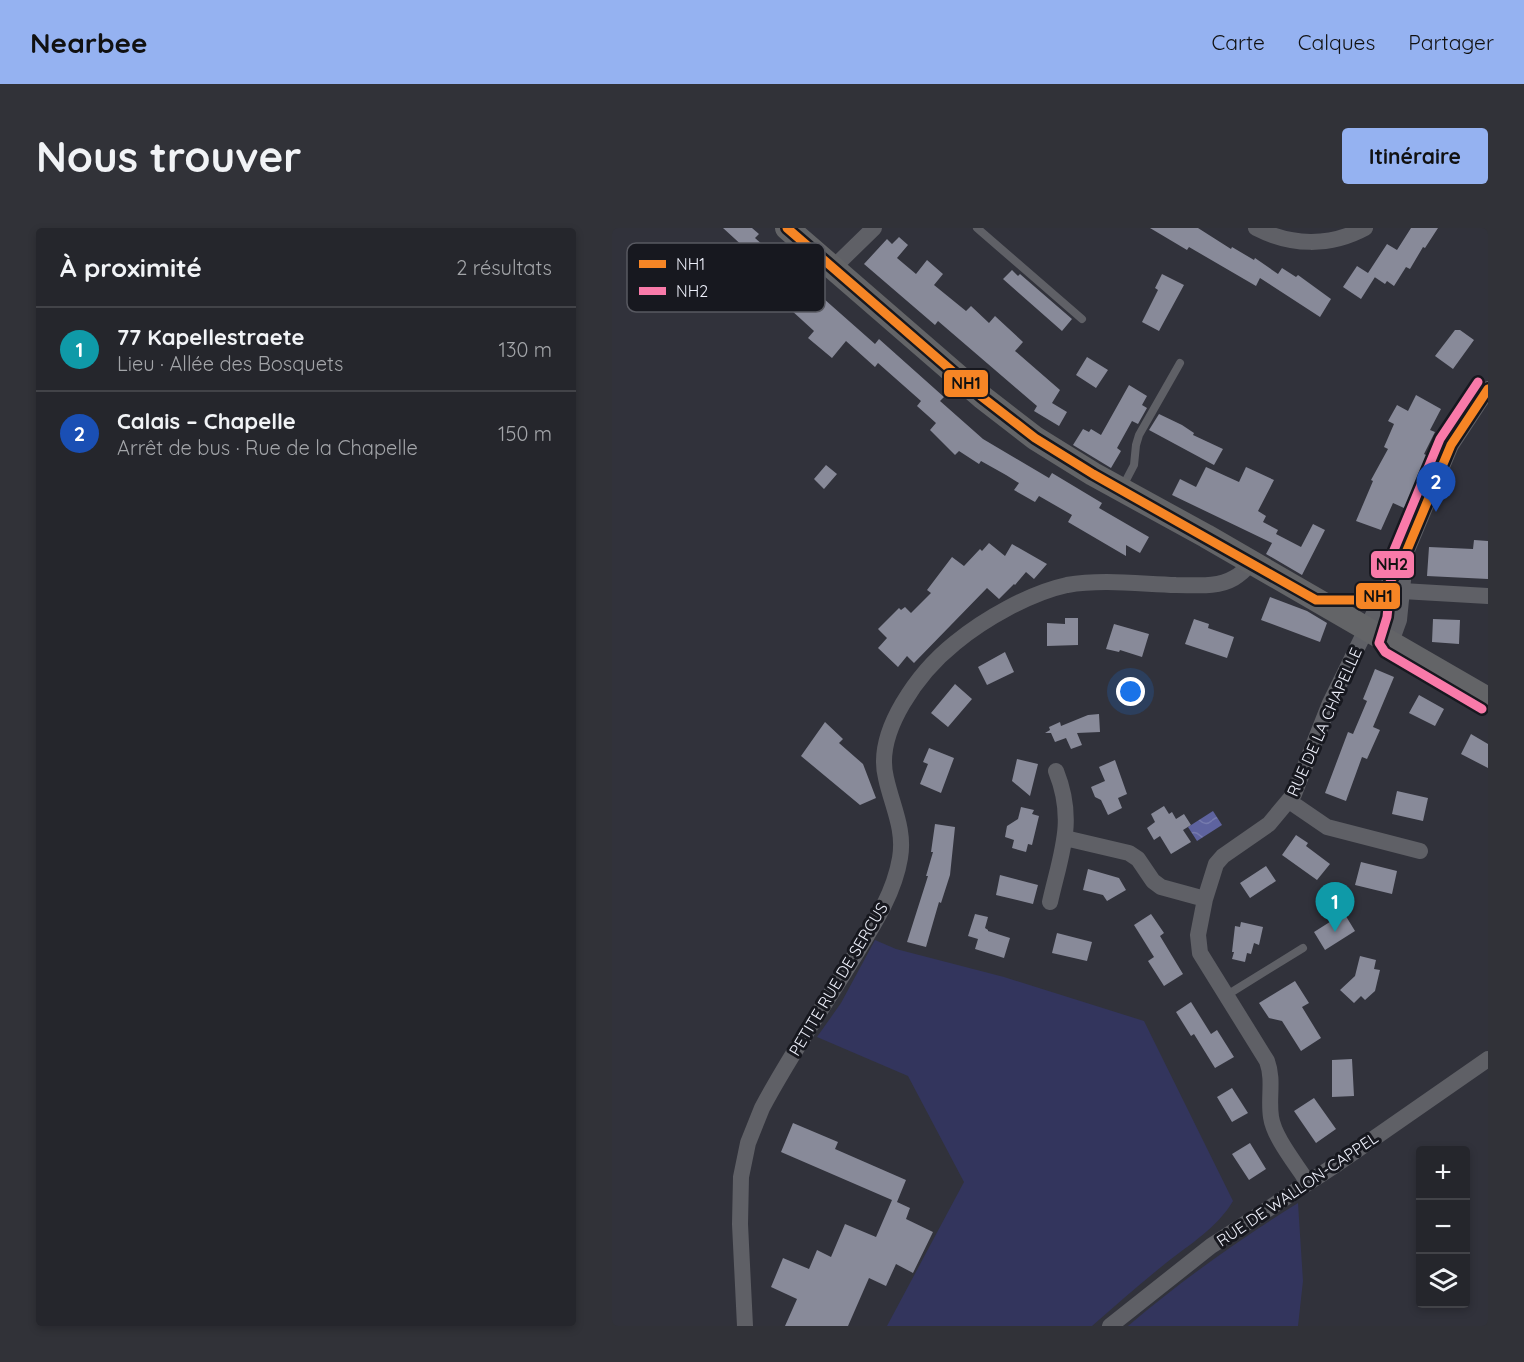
<!DOCTYPE html>
<html lang="fr">
<head>
<meta charset="utf-8">
<style>
  body { margin:0; font-family:Quicksand,sans-serif; background:#313238; color:#f1f3f6 }
  .controls { position:absolute; right:18px; bottom:18px; display:grid; overflow:hidden; border-radius:6px; box-shadow:0 3px 9px #0003 }
  .controls button { width:54px; height:54px; display:grid; place-items:center; padding:0; border:0; border-bottom:2px solid #424348; background:#25262c; color:#f1f3f6; font:30px sans-serif }
  .you { position:absolute; left:519px; top:464px; width:21px; height:21px; margin:-15px; border:4px solid #fff; border-radius:50%; background:#1a73e8; box-shadow:0 0 0 9px #1a73e833 }
  .badge { display:grid; place-items:center; width:39px; height:39px; border-radius:50%; background:#95b2f1; color:#fff; font-size:20px; font-weight:700 }
  .pin { position:absolute; translate:-50% -50px; filter:drop-shadow(0 2px 3px #0008) }
  .pin::after { content:''; position:absolute; top:32px; width:21px; height:18px; background:inherit; clip-path:polygon(0 0,100% 0,50% 100%) }
  .list { margin:0; padding:0; list-style:none }
  h2 { display:flex; justify-content:space-between; align-items:center; height:78px; margin:0; padding:0 24px; font-size:26px }
  h2 small { font-size:20px; font-weight:400; color:#a3a5a9 }
  .list li { display:grid; grid-template-columns:39px 1fr auto; gap:18px; align-items:center; box-sizing:border-box; height:84px; padding:0 24px; border-top:2px solid #424348 }
  .list b { display:block; font-size:22px; white-space:nowrap }
  .list p { margin:0; font-size:20px; white-space:nowrap; color:#a3a5a9 }
  .list em { font-size:20px; font-style:normal; color:#a3a5a9 }
  .icon { flex:none; width:33px; height:33px; fill:none; stroke:currentColor; stroke-width:2; stroke-linecap:round; stroke-linejoin:round }
  .map { position:relative; flex:none; width:876px; height:1098px; overflow:hidden; border-radius:6px }
  header { display:flex; align-items:center; gap:36px; box-sizing:border-box; height:84px; padding:0 30px; background:#95b2f1; color:#111 }
  header strong { font-size:28px }
  nav { display:flex; gap:33px; margin-inline-start:auto; font-size:21px }
  .intro { display:flex; align-items:center; justify-content:space-between; box-sizing:border-box; height:144px; padding:0 36px }
  h1 { margin:0; font-size:42px }
  .button { padding:15px 27px; border-radius:6px; background:#95b2f1; color:#111; font-size:21px; font-weight:700 }
  main { display:flex; gap:36px; padding:0 36px }
  aside { flex:1; background:#25262c; border-radius:6px; box-shadow:0 3px 9px #0003 }
  .map>svg:first-child { display:block }
</style>
</head>
<body>
<header>
<strong>Nearbee</strong>
<nav><a>Carte</a><a>Calques</a><a>Partager</a></nav>
</header>
<div class="intro"><h1>Nous trouver</h1><a class="button">Itinéraire</a></div>
<main>
<aside>
<h2>À proximité<small>2 résultats</small></h2>
<ul class="list">
<li><span class="badge" style="background:#0f9aa8">1</span><div><b>77 Kapellestraete</b><p>Lieu · Allée des Bosquets</p></div><em>130 m</em></li>
<li><span class="badge" style="background:#1a4fb4">2</span><div><b>Calais – Chapelle</b><p>Arrêt de bus · Rue de la Chapelle</p></div><em>150 m</em></li>
</ul>
</aside>
<div class="map">
<svg width="876" height="1098" viewBox="0 0 876 1098">
  <defs>
    <pattern id="water-waves" width="16" height="10" patternUnits="userSpaceOnUse" patternTransform="scale(1.5)"><rect width="16" height="10" fill="#5e639f"/><path d="M0 5q4-4 8 0t8 0" fill="none" stroke="#757aad"/></pattern>
  </defs>
  <rect width="100%" height="100%" fill="#31323b"/>
  <path fill="#33355d" d="M263 712 284 721 392 749 532 793 621 973C605 1000 578 1016 554 1035 529 1055 504 1077 480 1098H275L352 954 296 848 205 809 229 775Z
    M686 975 691 1053 686 1098H516C569 1053 626 1012 686 975Z"/>
  <path fill="url(#water-waves)" d="M601 583 610 597 585 613 576 599Z"/>
  <path fill="#888a99" d="M111 0H140L147 6 143 10 263 116 267 111 332 169 328 173 371 211 437 250 440 245 490 275 487 280 537 309 528 325 514 317V328L456 294 460 287 427 268 423 274 402 262 407 255 394 247 369 233 367 236 347 223 343 227 318 202 324 195 305 178 309 173 266 135 263 139 234 113 220 130 196 110 202 103 167 71 161 78 119 41 135 24 133 22 134 21Z
    M538 0H586L619 21 620 19 642 32 643 30 666 46 670 40 684 49 686 47 719 71 708 89 648 50 644 58 577 19 575 22Z
    M799 0H826L813 20 811 19 798 41 794 39 782 58 775 53 773 56 758 46 763 49 749 71 731 59 745 38 756 45 775 16 785 22Z
    M287 9 296 17 285 30 304 46 315 32 331 46 322 57 354 83 359 78 377 95 383 88 411 114 403 123 448 162 440 175 455 184 447 198 422 183 425 178 326 93 323 97 252 36 275 11 280 16Z
    M400 42 406 48 408 46 460 91 450 103 391 51Z
    M550 46 572 57 547 103 530 94 546 62 543 60Z
    M843 102H848L862 112 841 141 823 128Z
    M475 129 496 142 484 160 464 147Z
    M517 157 535 168 530 177 535 180 526 196 520 193 505 220 509 223 499 240 461 217 471 201 477 204 479 201 489 207Z
    M804 167 829 181 818 202 823 204 812 226 818 229 792 280 781 275 769 302 744 293 761 253 759 252 776 221 772 219 782 196 776 193 785 177 796 183Z
    M547 186 570 197 582 205 581 207 611 221 602 237 537 202Z
    M214 237 225 246 212 261 202 251Z
    M594 239 627 254 634 239 662 252 646 283 654 288 651 294 666 302 664 306 689 319 701 296 713 302 690 347 654 326 660 315 560 267 568 251 584 259Z
    M862 312 876 313V351L815 348 817 319 861 321Z
    M377 315 393 328 400 316 435 336 422 351 414 344 403 357 402 356 387 371 375 360 302 435 295 428 286 439 266 420 275 410 266 401 287 380 289 382 293 379 299 385 319 365 315 362 340 329 352 338 368 321 370 323Z
    M658 369 695 383 715 395 708 414 649 392Z
    M453 390H466V417L435 418V395L453 396Z
    M582 391 597 396 596 400 622 409 615 430 573 416Z
    M821 391 848 392 847 416 820 414Z
    M502 396 537 406 530 429 508 422 507 424 494 421Z
    M393 424 402 444 375 457 366 439Z
    M763 441 782 449 761 499 768 502 755 531 750 529 734 573 713 565 736 504 741 506 755 473 751 471Z
    M343 456 360 471 336 499 319 485Z
    M807 467 832 481 823 498 797 485Z
    M487 486 488 504 465 505 470 517 459 521 454 510 443 514 439 505H433L438 502 437 499 448 494 449 498 476 487Z
    M213 494 231 511 227 515 251 536 264 570 248 577 189 528Z
    M859 506 876 516V540L849 526Z
    M317 520 342 530 329 565 308 556 316 536 311 534Z
    M405 531 426 536 418 568 400 553Z
    M503 532 515 566 506 570 510 580 496 587 489 572 483 569 479 559 493 553 487 539Z
    M785 563 816 570 811 593 780 586Z
    M552 578 557 586 560 584 564 591 572 586 579 597 571 602 579 614 559 626 548 608 542 612 535 600 543 594 539 586Z
    M409 579 422 582 420 586 427 588 420 617 416 616 414 624 400 620 402 612 393 609 395 598 406 591Z
    M323 596 343 599 338 647 329 675 327 674 314 719 295 714 316 648H314L321 624H319Z
    M684 607 696 615 694 618 718 636 705 652 670 627Z
    M749 634 785 643 780 666 743 657Z
    M654 638 664 653 638 670 628 655Z
    M476 641 507 650 514 662 495 673 491 667 471 662Z
    M388 647 426 657 421 676 384 667Z
    M732 685 743 703 713 722 702 704Z
    M363 686 376 689 373 700 376 702V703L398 710 392 730 363 721 366 711 356 708Z
    M539 686 552 705 548 708 571 746 552 758 536 733 542 729 522 697Z
    M629 694 651 699 647 717 642 715 639 726 635 725 633 734 620 731 622 724H620L623 698 628 699Z
    M445 705 480 714 475 733 440 725Z
    M748 728 764 732 762 741 768 742 763 763 753 772 749 768 742 775 728 762 743 748Z
    M683 753 697 775 690 779 709 810 689 823 670 793 657 790 647 775Z
    M579 774 599 806 605 802 622 829 603 840 582 806 579 808 564 784Z
    M740 831 742 868 720 869V832Z
    M620 860 636 885 620 894 605 869Z
    M702 870 724 901 704 915 682 883Z
    M181 895 226 914 223 921 294 952 285 974 298 980 294 991 321 1004 301 1045 284 1036 274 1058 257 1050 236 1098H173L185 1071 159 1059 171 1030 197 1041 205 1022 219 1029 233 996 264 1009 280 972 169 924Z
    M638 915 654 941 637 952 620 926Z"/>
  <g fill="none" stroke-linecap="round" stroke-linejoin="round">
    <path stroke="#5f6066" stroke-width="8" d="M365 0 470 91
      M510 260 522 237 524 217 527 207 568 135
      M721 373 761 370 770 367
      M615 767 691 720"/>
    <path stroke="#5f6066" stroke-width="16" d="M644 0C679 18 718 19 753 0
      M221 40 262 0
      M776 357 790 363 876 368
      M779 414 787 392 791 352
      M677 573 715 599 808 623
      M453 610 517 625 526 631 541 653 549 659 593 671
      M438 674C449 625 464 593 444 543
      M696 955C685 937 662 910 659 889 656 870 662 852 655 833L588 725 586 707 593 671 604 636 611 628 657 596 682 566 718 475 771 367 793 327 839 217 876 161
      M133 1098 128 996 129 949 136 915 150 880C177 829 210 781 240 732 259 701 282 667 288 630 293 601 280 578 274 550 262 503 308 443 343 415 372 391 418 365 455 357 490 351 529 356 564 357 584 357 605 360 622 350 629 346 634 341 639 335
      M498 1098 599 1018 725 936 876 831"/>
    <path stroke="#636467" stroke-width="24" d="M175 0 370 169 423 210 481 246 594 308 876 471"/>
    <defs>
      <path id="bus-1" d="M175 0 370 169 423 210 481 246 704 372H747L771 367 793 327 839 217 876 161"/>
      <path id="bus-2" d="M866 154 828 211 782 322 775 389 767 415 773 424 870 481"/>
    </defs>
    <use href="#bus-1" stroke="#17181f" stroke-width="14"/>
    <use href="#bus-2" stroke="#17181f" stroke-width="14"/>
    <use href="#bus-1" stroke="#f68525" stroke-width="9"/>
    <use href="#bus-2" stroke="#f97aa9" stroke-width="9"/>
  </g>
  <g text-anchor="middle" stroke-width="6" stroke-linejoin="round" paint-order="stroke">
    <g font-size="16" fill="#eef0fb" stroke="#17181f">
      <text transform="translate(712 494) rotate(-66)" y="6">RUE DE LA CHAPELLE</text>
      <text transform="translate(226 751) rotate(-59)" y="6">PETITE RUE DE SERCUS</text>
      <text transform="translate(685 961) rotate(-34)" y="6">RUE DE WALLON-CAPPEL</text>
    </g>
  </g>
  <rect x="15" y="15" width="198" height="69" rx="9" fill="#17181f" stroke="#585961" stroke-width="1.5"/>
  <rect x="27" y="32" width="27" height="8" fill="#f68525"/>
  <rect x="27" y="59" width="27" height="8" fill="#f97aa9"/>
  <g font-size="16" fill="#eef0fb">
    <text x="64" y="42">NH1</text>
    <text x="64" y="69">NH2</text>
  </g>
  <g stroke="#17181f" stroke-width="2">
    <rect x="331" y="141" width="46" height="29" rx="6" fill="#f68525"/>
    <rect x="758" y="322" width="45" height="29" rx="6" fill="#f97aa9"/>
    <rect x="743" y="354" width="46" height="28" rx="6" fill="#f68525"/>
  </g>
  <g font-size="16" text-anchor="middle" font-weight="bold" fill="#111">
    <text x="354" y="161">NH1</text>
    <text x="780" y="342">NH2</text>
    <text x="766" y="374">NH1</text>
  </g>
</svg>
<div class="controls">
<button>+</button>
<button>−</button>
<button><svg class="icon" aria-label="layers" viewBox="0 0 24 24"><path d="M12 4l9 5-9 5-9-5zM3 14l9 5 9-5"/></svg></button>
</div>
<div class="you"></div>
<div class="pin badge" style="left:723px;top:704px;background:#0f9aa8">1</div>
<div class="pin badge" style="left:824px;top:284px;background:#1a4fb4">2</div>
</div>
</main>
</body>
</html>
